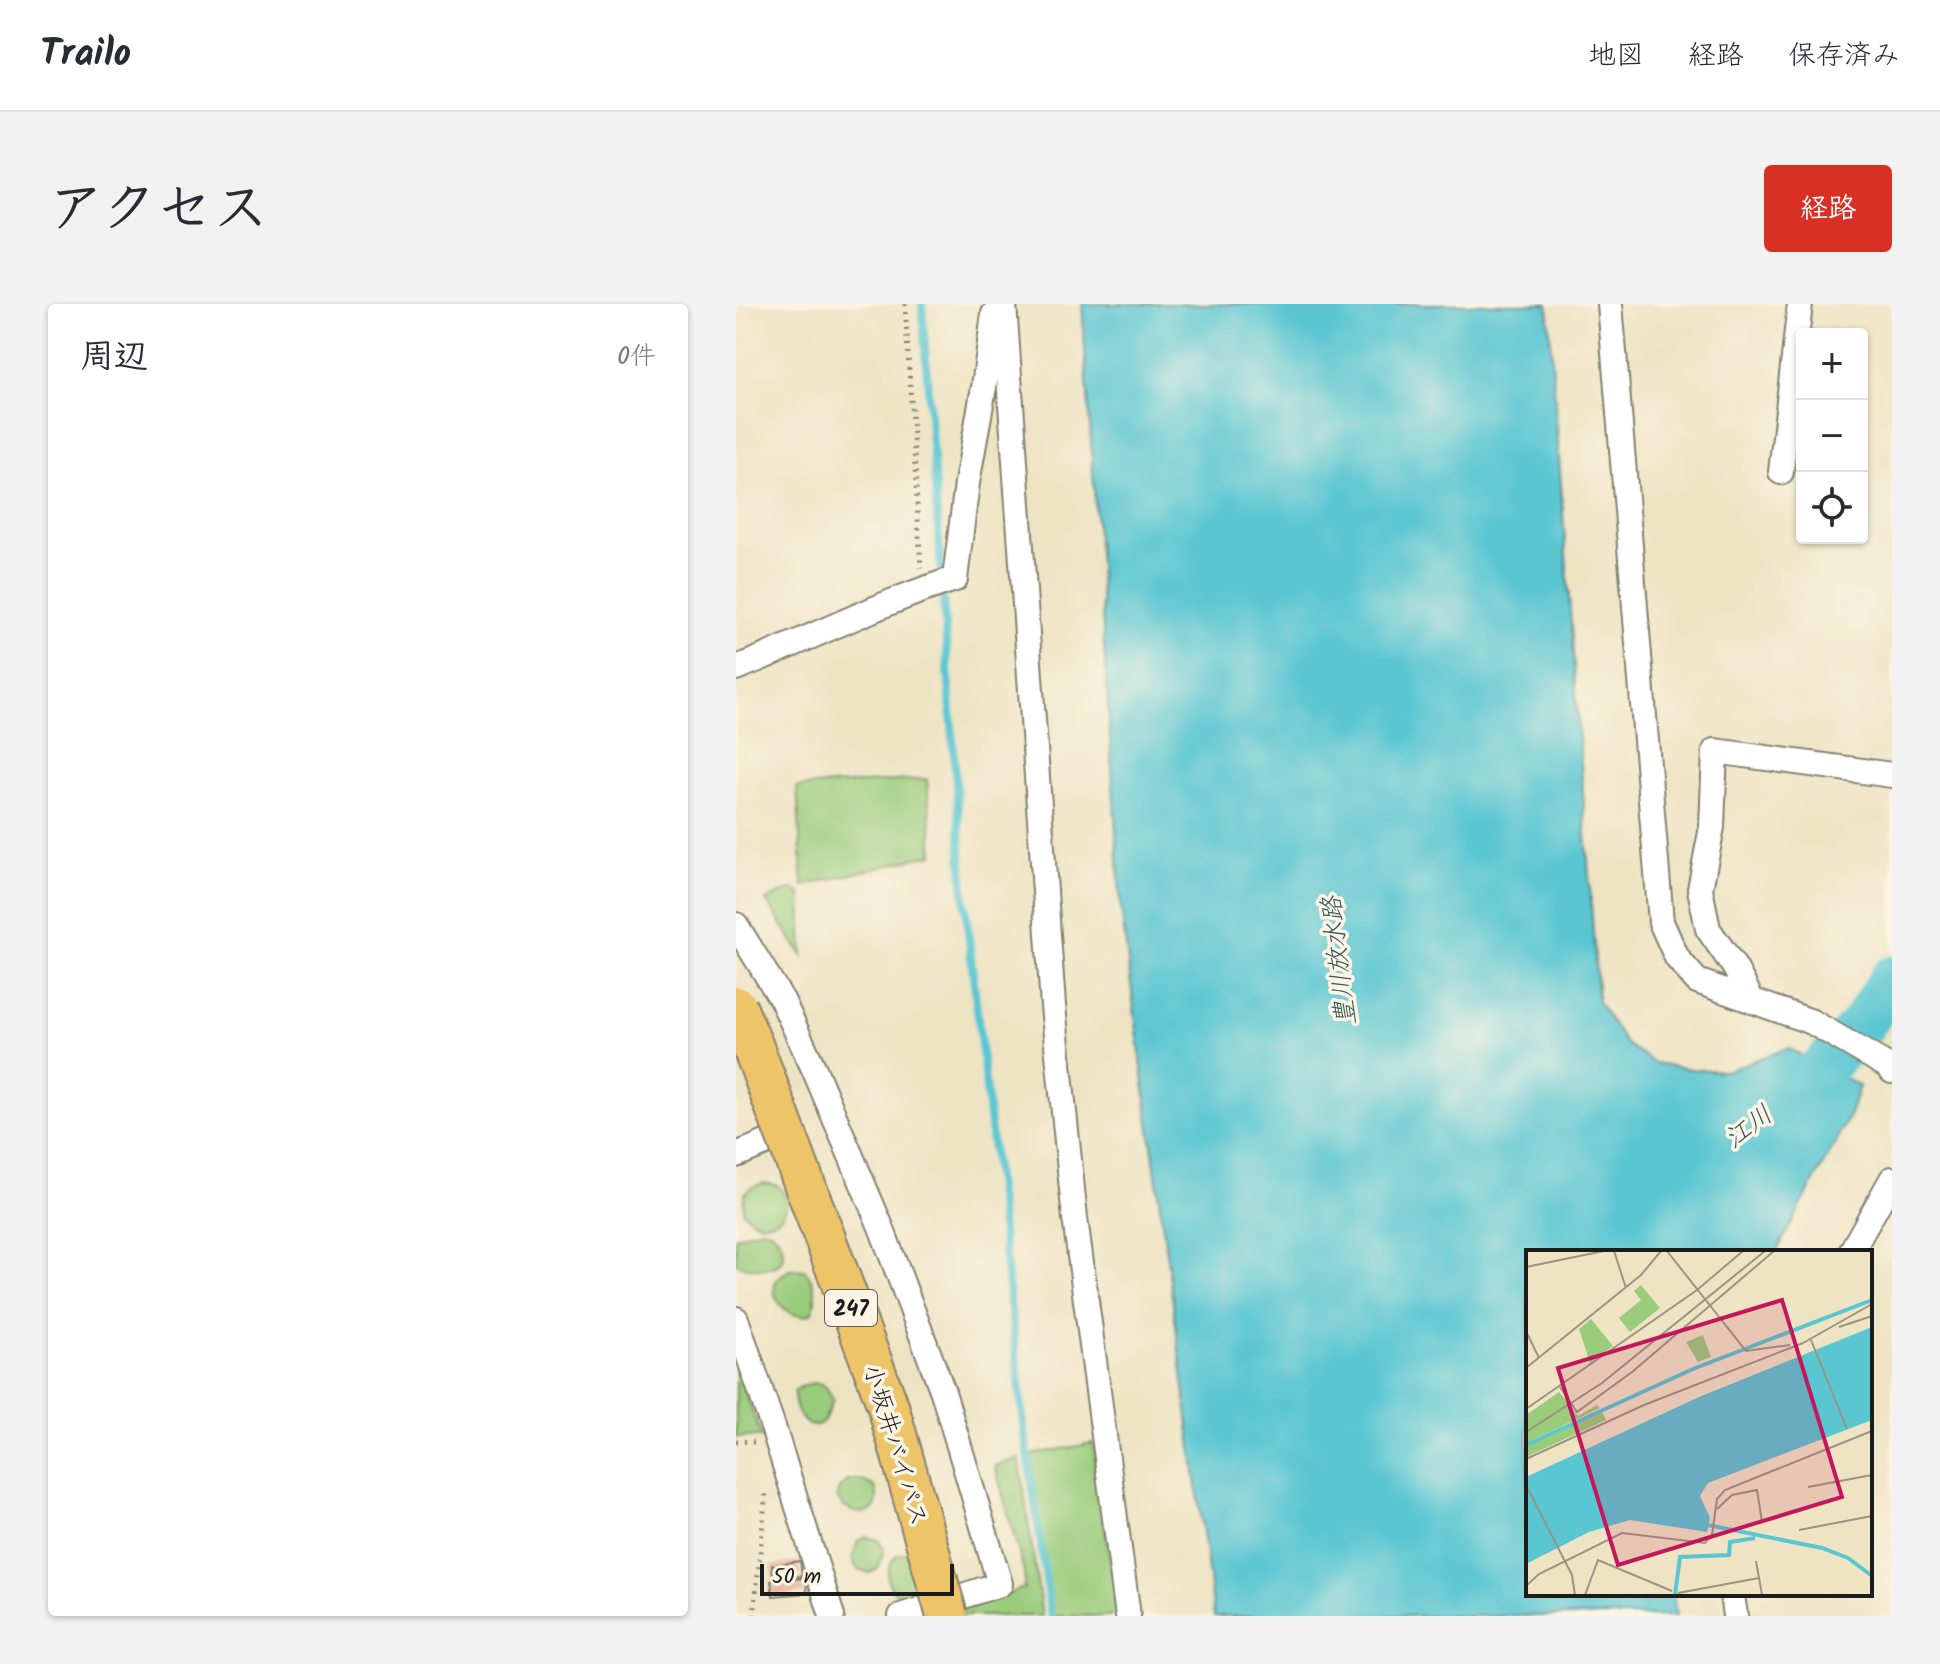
<!DOCTYPE html>
<html lang="ja">
<head>
<meta charset="utf-8">
<style>
  body { margin:0; font-family:Kalam,"Klee One",sans-serif; background:#f2f2f3; color:#2b2b33 }
  .controls { position:absolute; right:24px; top:24px; display:grid; overflow:hidden; border-radius:8px; box-shadow:0 2px 6px #0004 }
  .controls button { width:72px; height:72px; display:grid; place-items:center; padding:0; border:0; border-bottom:2px solid #e1e1e2; background:#fff; color:#2b2b33; font:40px sans-serif }
  .scale { position:absolute; left:24px; bottom:20px; width:194px; box-sizing:border-box; padding-left:8px; border:4px solid #1c1c1c; border-top:0; font-size:22px; line-height:28px; white-space:nowrap; color:#1c1c1c; -webkit-text-stroke:6px #fcf5e5; paint-order:stroke }
  .list { margin:0; padding:0; list-style:none }
  h2 { display:flex; justify-content:space-between; align-items:center; height:104px; margin:0; padding:0 32px; font-size:34px }
  h2 small { font-size:26px; font-weight:400; color:#7c7c81 }
  .icon { flex:none; width:44px; height:44px; fill:none; stroke:currentColor; stroke-width:2; stroke-linecap:round; stroke-linejoin:round }
  .map { position:relative; flex:none; width:1156px; height:1312px; overflow:hidden; border-radius:8px }
  header { display:flex; align-items:center; gap:48px; box-sizing:border-box; height:112px; padding:0 40px; background:#fff; border-bottom:2px solid #e1e1e2 }
  header strong { font-size:38px }
  nav { display:flex; gap:44px; margin-inline-start:auto; font-size:28px }
  .intro { display:flex; align-items:center; justify-content:space-between; box-sizing:border-box; height:192px; padding:0 48px }
  h1 { margin:0; font-size:56px }
  .button { padding:20px 36px; border-radius:8px; background:#d93025; color:#fff; font-size:28px; font-weight:700 }
  main { display:flex; gap:48px; padding:0 48px }
  aside { flex:1; background:#fff; border-radius:8px; box-shadow:0 2px 6px #0004 }
  .map>svg:first-child { display:block }
</style>
</head>
<body>
<header>
<strong>Trailo</strong>
<nav><a>地図</a><a>経路</a><a>保存済み</a></nav>
</header>
<div class="intro"><h1>アクセス</h1><a class="button">経路</a></div>
<main>
<aside>
<h2>周辺<small>0件</small></h2>
<ul class="list">
</ul>
</aside>
<div class="map">
<svg width="1156" height="1312" viewBox="0 0 1156 1312">
  <rect width="100%" height="100%" fill="#fcf5e5"/>
  <filter id="ink" filterUnits="userSpaceOnUse"><feTurbulence type="fractalNoise" baseFrequency=".0125" numOctaves="2"/><feDisplacementMap in="SourceGraphic" scale="16" xChannelSelector="R" yChannelSelector="G"/><feConvolveMatrix kernelMatrix="1 2 1 2 8 2 1 2 1" color-interpolation-filters="sRGB"/></filter>
  <filter id="wash" filterUnits="userSpaceOnUse"><feTurbulence type="fractalNoise" baseFrequency=".006" numOctaves="4" result="noise"/><feDisplacementMap in="SourceGraphic" scale="32" xChannelSelector="R" yChannelSelector="G"/><feGaussianBlur stdDeviation="1.8" result="paint"/><feColorMatrix in="noise" values="0 0 0 0 0 0 0 0 0 0 0 0 0 0 0 0 0 1.4 0 .05"/><feComposite in="paint" operator="in"/></filter>
  <g filter="url(#wash)">
    <rect width="100%" height="100%" fill="#eee4c4"/>
    <path fill="#9acc7c" stroke="#5b744c" stroke-width="2" d="M191 475 197 550 67 582 61 483Z
      M57 585 65 590 67 653 30 596Z
      M28 879 41 881C68 908 27 935 7 907L8 890 16 883Z
      M25 925C30 926 33 925 37 929 45 934 51 951 44 959 36 968 9 964 0 959V933Z
      M58 965 68 966C80 976 82 997 75 1010 51 1021 16 978 58 965Z
      M0 1062 26 1133H0Z
      M81 1079 90 1082 97 1096C93 1103 92 1115 85 1119 68 1131 55 1100 59 1086L71 1080Z
      M357 1139 382 1312H317L295 1151Z
      M283 1154 306 1312H208L288 1284V1268L259 1162Z
      M114 1176H125L139 1183C155 1232 70 1200 114 1176Z
      M130 1233 142 1236 148 1245 143 1263 134 1269 122 1266 116 1255 122 1237Z
      M168 1249 176 1251 182 1280 178 1288C147 1302 143 1254 168 1249Z"/>
    <path fill="#5ac6d2" stroke="#3b7177" stroke-width="2" d="M346 0H812L862 698 890 740 919 759 955 765 989 767 1052 744 1123 782 1114 811 1040 948H792V1290H937L940 1312H478L385 605Z"/>
    <g fill="none" stroke-linecap="round" stroke-linejoin="round">
      <path stroke="#5ac6d2" stroke-width="8" d="M186 0 228 590 289 1131 315 1312"/>
      <path stroke="#5ac6d2" stroke-width="46" d="M1040 800 1088 763 1127 720 1156 675"/>
    </g>
    <g id="blocks">
      <path fill="#e7a78e" d="M64 1257 66 1272 37 1275 36 1261Z
        M70 1274 71 1289 37 1292 35 1277Z"/>
    </g>
  </g>
  <g filter="url(#ink)">
    <use href="#blocks" fill-opacity="0" stroke="#858070" stroke-width="2"/>
    <g fill="none" stroke-linecap="round" stroke-linejoin="round">
      <defs>
        <path id="minor" d="M268 0 317 702 339 914 392 1312
          M874 0 925 618 941 654 961 677 1076 718 1150 761 1156 767
          M1045 168 1064 0
          M0 364C73 336 144 298 219 275L231 179 248 83 258 10
          M0 621 46 696 78 765 145 923 207 1088 264 1280 165 1312
          M1016 697 999 664 972 625 964 585 976 523 979 447 1156 471
          M0 851 32 838
          M1115 948 1156 875
          M0 1015 37 1123 96 1312
          M996 1290 999 1312"/>
      </defs>
      <use href="#minor" stroke="#858070" stroke-width="28"/>
      <path stroke="#858070" stroke-width="5" stroke-dasharray="2 6" stroke-linecap="butt" d="M169 0 185 264
        M0 1137 18 1138
        M18 1312 30 1186"/>
      <use href="#minor" stroke="#fff" stroke-width="24"/>
      <defs>
        <path id="trunk-bridge" d="M0 703 17 743 152 1102 211 1312"/>
      </defs>
      <use href="#trunk-bridge" stroke="#858070" stroke-width="44" stroke-linecap="butt"/>
      <use href="#trunk-bridge" stroke="#eec469" stroke-width="40"/>
    </g>
  </g>
  <g text-anchor="middle" stroke-width="7" stroke-linejoin="round" paint-order="stroke">
    <rect fill="#fcf5e5" stroke="#5f5d58" stroke-width="2" x="89" y="986" width="52" height="36" rx="6"/>
    <g font-size="22" font-weight="bold" fill="#1c1c1c">
      <text x="115" y="1012">247</text>
    </g>
    <g font-size="24" fill="#1c1c1c" stroke="#fcf5e5">
      <text transform="translate(160 1141) rotate(73)" y="8">小坂井バイパス</text>
    </g>
    <g font-size="26" font-style="italic" fill="#32585c" stroke="#fcf5e5">
      <text transform="translate(602 657) rotate(-97)" y="9">豊川放水路</text>
      <text transform="translate(1012 822) rotate(-37)" y="9">江川</text>
    </g>
  </g>
  <g transform="translate(790 946)">
    <rect width="346" height="346" fill="#eee4c4"/>
    <path d="M115 35 134 58 104 82 93 68 115 50 108 41ZM65 69 87 96 64 113 53 79ZM177 85 185 107 172 112 160 92ZM33 142 52 166 71 155 74 158 0 193V165ZM75 160 80 170 0 207V195Z" fill="#9acc7c"/>
    <path d="M346 77V170L182 233 174 246 184 268 181 282 104 270 63 282 0 314V227L173 147Z" fill="#5ac6d2"/>
    <path fill="none" stroke="#5ac6d2" stroke-width="4" d="M0 195 167 119 346 50M182 275 296 298 322 308 346 326M149 345 154 307 203 305 204 292 229 288"/>
    <path fill="none" stroke="#9a9481" stroke-width="2" d="M88 1 100 38M141 1 220 101 264 95M0 17 78 1M313 77 346 66M0 81 13 108M285 90 321 179M277 93 346 54M0 118 115 25 135 1M34 137 51 162 106 122 248 1M0 159 171 40 217 1M0 182 76 133 239 1M0 209 118 155 277 93M0 235 46 325 49 345M282 237 346 225M191 259 206 245 231 240 236 272M273 280 346 266M230 311 236 345M0 336 13 324 96 283 179 293 186 285 191 249 199 240 346 181M152 343 233 328M59 345 72 310 146 341"/>
    <path fill="#c2185b" fill-opacity="0.15" stroke="#c2185b" stroke-width="4" d="M256 50 316 247 92 315 32 118Z"/>
    <rect width="346" height="346" fill="none" stroke="#1c1c1c" stroke-width="4"/>
  </g>
</svg>
<div class="controls">
<button>+</button>
<button>−</button>
<button><svg class="icon" aria-label="locate" viewBox="0 0 24 24"><circle cx="12" cy="12" r="6"/><path d="M12 2v4M12 18v4M2 12h4M18 12h4"/></svg></button>
</div>
<div class="scale">50 m</div>
</div>
</main>
</body>
</html>
